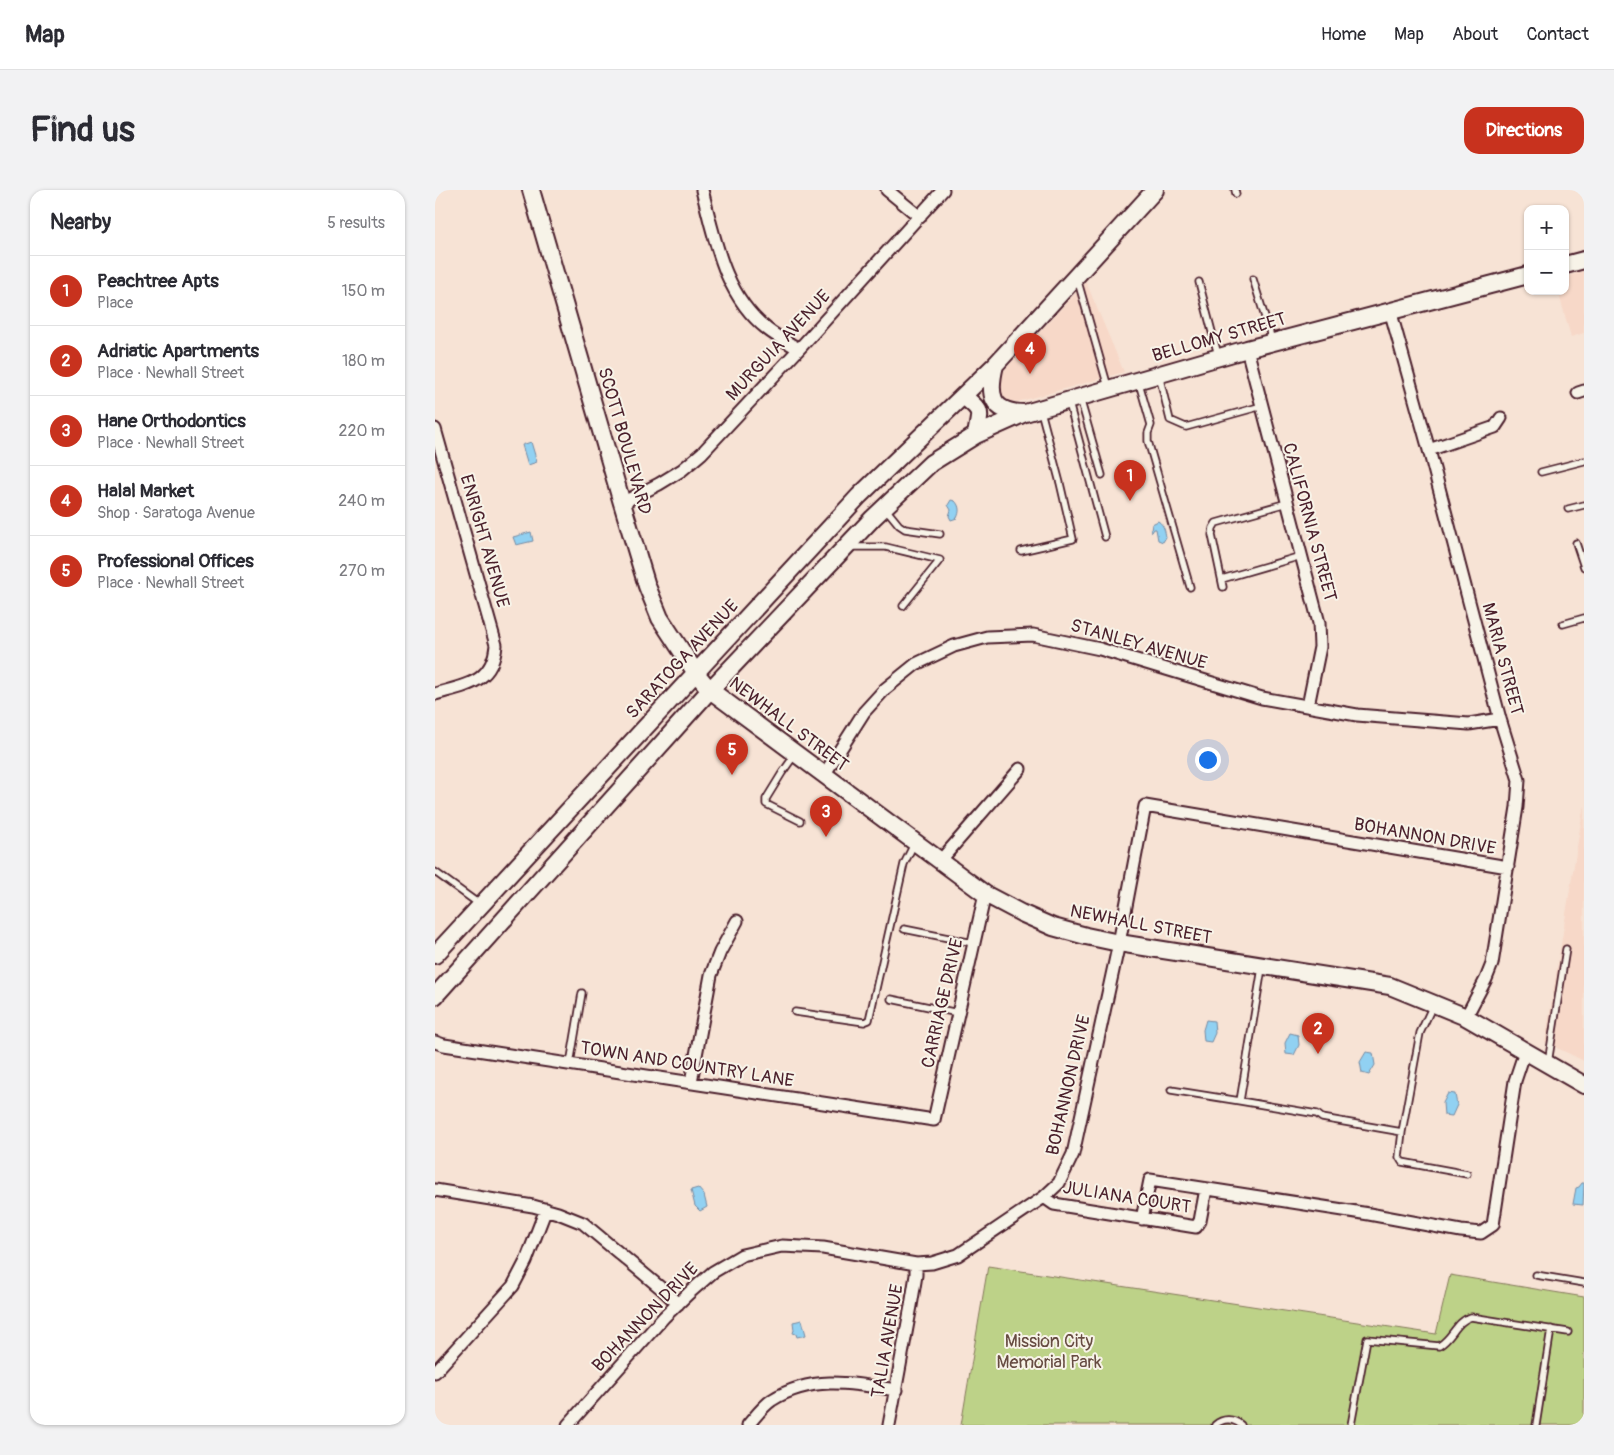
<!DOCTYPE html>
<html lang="en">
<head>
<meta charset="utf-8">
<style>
  body { margin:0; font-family:Pangolin,sans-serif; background:#f2f2f3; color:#2b2b33 }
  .controls { position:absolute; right:15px; top:15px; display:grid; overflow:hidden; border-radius:10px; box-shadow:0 1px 4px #0004 }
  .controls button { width:45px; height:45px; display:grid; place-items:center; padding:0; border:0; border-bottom:1px solid #e1e1e2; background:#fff; color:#2b2b33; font:25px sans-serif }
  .you { position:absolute; left:772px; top:569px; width:18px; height:18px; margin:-12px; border:4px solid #fff; border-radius:50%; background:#1a73e8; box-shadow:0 0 0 8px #1a73e833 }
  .badge { display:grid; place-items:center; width:32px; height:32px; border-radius:50%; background:#c8321e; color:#fff; font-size:16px; font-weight:700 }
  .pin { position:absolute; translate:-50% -41px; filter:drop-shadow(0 1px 2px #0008) }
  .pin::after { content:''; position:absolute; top:26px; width:18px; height:15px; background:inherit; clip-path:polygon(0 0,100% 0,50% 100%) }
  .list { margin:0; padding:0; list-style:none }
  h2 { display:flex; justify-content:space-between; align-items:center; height:65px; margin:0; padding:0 20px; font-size:21px }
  h2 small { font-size:16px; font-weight:400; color:#7c7c81 }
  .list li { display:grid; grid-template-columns:32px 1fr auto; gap:15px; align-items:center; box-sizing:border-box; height:70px; padding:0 20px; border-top:1px solid #e1e1e2 }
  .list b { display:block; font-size:19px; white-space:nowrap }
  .list p { margin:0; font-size:16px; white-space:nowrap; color:#7c7c81 }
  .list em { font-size:16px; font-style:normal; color:#7c7c81 }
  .map { position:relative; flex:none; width:1149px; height:1235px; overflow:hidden; border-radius:15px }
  header { display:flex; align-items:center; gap:30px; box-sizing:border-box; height:70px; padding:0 25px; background:#fff; border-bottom:1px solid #e1e1e2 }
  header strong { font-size:24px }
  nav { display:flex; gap:28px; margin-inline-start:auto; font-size:18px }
  .intro { display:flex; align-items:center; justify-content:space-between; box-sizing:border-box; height:120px; padding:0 30px }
  h1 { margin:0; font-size:35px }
  .button { padding:12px 22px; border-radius:15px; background:#c8321e; color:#fff; font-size:18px; font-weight:700 }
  main { display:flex; gap:30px; padding:0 30px }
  aside { flex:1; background:#fff; border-radius:15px; box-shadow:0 1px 4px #0004 }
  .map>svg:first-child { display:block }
</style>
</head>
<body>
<header>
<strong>Map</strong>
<nav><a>Home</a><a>Map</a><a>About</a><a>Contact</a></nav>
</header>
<div class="intro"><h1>Find us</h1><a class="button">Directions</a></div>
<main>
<aside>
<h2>Nearby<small>5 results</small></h2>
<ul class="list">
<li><span class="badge">1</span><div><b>Peachtree Apts</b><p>Place</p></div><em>150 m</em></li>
<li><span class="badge">2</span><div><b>Adriatic Apartments</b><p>Place · Newhall Street</p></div><em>180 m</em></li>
<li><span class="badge">3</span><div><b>Hane Orthodontics</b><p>Place · Newhall Street</p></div><em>220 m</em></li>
<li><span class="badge">4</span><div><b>Halal Market</b><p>Shop · Saratoga Avenue</p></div><em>240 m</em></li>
<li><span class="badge">5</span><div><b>Professional Offices</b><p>Place · Newhall Street</p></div><em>270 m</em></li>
</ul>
</aside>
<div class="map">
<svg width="1149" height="1235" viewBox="0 0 1149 1235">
  <rect width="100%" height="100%" fill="#f7e3d5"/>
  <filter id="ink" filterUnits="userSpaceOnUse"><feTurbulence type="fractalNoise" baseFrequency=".02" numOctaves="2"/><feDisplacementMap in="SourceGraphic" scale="10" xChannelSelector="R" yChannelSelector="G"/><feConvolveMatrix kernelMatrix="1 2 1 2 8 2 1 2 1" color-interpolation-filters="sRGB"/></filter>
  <g filter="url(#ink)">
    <path fill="#f7d8c8" d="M1149 81V143L1136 147 1123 101H1130V87Z
      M651 92 689 182 582 212 569 210 560 200 564 186Z
      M1149 614V871L1110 852Z"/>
    <path fill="#bdd288" stroke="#84785a" d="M553 1076 1001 1144 1015 1085 1149 1107V1235H526Z"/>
    <path fill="#91d1f2" stroke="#758aa2" d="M96 252 102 272 93 275 87 255Z
      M516 310 520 311C525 316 525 322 522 328L516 330 514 326 516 320 513 315Z
      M723 331C729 335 730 341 731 347L728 352 723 350 721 339H719L717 342 716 340 717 334Z
      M96 342 98 351 81 355 78 347Z
      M771 830 779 831 780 843 776 852 769 851 768 840Z
      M855 843 863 845 864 855 859 865 851 864 850 853Z
      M931 862 938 863 940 875 934 885 927 883 925 872Z
      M1013 903 1020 904 1022 915 1017 926 1009 925 1008 913Z
      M1147 993H1149L1148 1015 1138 1014 1141 998 1144 997Z
      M263 998 269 1005 272 1017 265 1021 260 1016 256 1000Z
      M367 1130 371 1145 362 1147 361 1144 358 1143 359 1140 358 1132Z"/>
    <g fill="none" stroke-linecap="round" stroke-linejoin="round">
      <defs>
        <path id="service" d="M800 0 801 4
          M642 88 673 197
          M818 89 837 150
          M764 92 783 165
          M724 185 735 230 751 237 827 216
          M704 193 716 235 713 243V251L755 397
          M645 208 667 285
          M634 213 670 347
          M1106 282 1149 271
          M451 319 464 335 470 339 505 344
          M1133 319 1149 315
          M1141 353 1149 377
          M415 357H451L505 370 468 416
          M586 361 638 349 625 293 606 221
          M787 389 866 366
          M788 397 777 345 778 338 781 333 852 313
          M1128 434 1149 428
          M359 566 347 583 331 609V614L365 631
          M0 682 44 714
          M469 739 538 753
          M827 778 805 911 882 924 887 928 967 942 985 843 998 815
          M456 809 523 823
          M360 822 429 832 434 830 469 674 479 654
          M1113 873 1131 759
          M135 874 147 803
          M736 900 805 911
          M967 942 964 967 967 972 1032 984
          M1101 1085 1149 1093
          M780 1235C788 1228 798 1228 806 1235
          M916 1235 932 1149 1004 1156C1018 1148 1021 1131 1036 1127L1133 1142
          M1101 1235 1116 1139"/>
        <path id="minor" d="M267 0C280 50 289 105 332 139 342 147 354 153 364 159
          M452 0 485 27
          M955 120 994 260 1065 529 1084 590 1082 617 1057 774 1051 789 1031 827
          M812 159 884 433 885 457 873 516
          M1143 203 1149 201
          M0 239 61 455C58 493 31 495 0 504
          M994 260 1060 237 1066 228
          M187 313 224 294 247 280 267 263 364 159 508 0
          M389 585 429 522 450 499 481 474 519 456 552 447 598 445 665 459 827 508 922 525 1034 534 1065 529
          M505 671 585 579
          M0 852 9 855 499 930 550 704
          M256 892 276 785 285 762 302 731
          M0 1000 98 1016 123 1023 148 1033 227 1099 243 1114
          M609 1007 619 1014 761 1037 765 1031 771 999
          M707 1029 715 990 934 1024 1026 1041 1046 1043 1058 1035 1080 891 1090 861
          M0 1182 78 1096 91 1071 111 1019
          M133 1235 229 1127 254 1103 278 1082 307 1065 347 1056 388 1058 481 1074 497 1073 523 1065 609 1007 624 993 638 964 684 753 710 616 1073 677
          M313 1235C320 1227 328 1216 337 1210 377 1185 417 1193 461 1200
          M454 1235 476 1116 481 1085V1074"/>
        <path id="secondary" d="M96 0 187 313 212 396 225 428 261 483 275 500 550 704 586 723 618 737 651 746 684 753 955 796 1031 827 1149 895
          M1130 75 1149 70
          M560 175C553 204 555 223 590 223
          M528 206C549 222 545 221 541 245
          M0 765 424 306 560 175 720 0
          M0 806 275 500 438 328 496 273 541 245 590 223 812 159 1093 85"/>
      </defs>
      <use href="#service" stroke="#4a1f2b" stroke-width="9"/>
      <use href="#minor" stroke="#4a1f2b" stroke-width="15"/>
      <use href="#secondary" stroke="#4a1f2b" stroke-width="20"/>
      <use href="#service" stroke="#f7f3e8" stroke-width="5.5"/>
      <use href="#minor" stroke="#f7f3e8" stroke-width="11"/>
      <use href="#secondary" stroke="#f7f3e8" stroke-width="16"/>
    </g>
  </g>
  <g text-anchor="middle" stroke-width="4" stroke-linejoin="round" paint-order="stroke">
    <g font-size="18" fill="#4a1f2b" stroke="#f7f3e8">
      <text transform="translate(784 147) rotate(-16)" y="6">BELLOMY STREET</text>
      <text transform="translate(343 155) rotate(-47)" y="6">MURGUIA AVENUE</text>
      <text transform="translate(190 251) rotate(74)" y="6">SCOTT BOULEVARD</text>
      <text transform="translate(875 332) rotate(75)" y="6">CALIFORNIA STREET</text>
      <text transform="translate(50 351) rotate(74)" y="6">ENRIGHT AVENUE</text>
      <text transform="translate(704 454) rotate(16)" y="6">STANLEY AVENUE</text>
      <text transform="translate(247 469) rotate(-47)" y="6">SARATOGA AVENUE</text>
      <text transform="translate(1068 469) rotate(75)" y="6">MARIA STREET</text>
      <text transform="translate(354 534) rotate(37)" y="6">NEWHALL STREET</text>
      <text transform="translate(990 646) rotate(10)" y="6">BOHANNON DRIVE</text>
      <text transform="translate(706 734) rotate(11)" y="6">NEWHALL STREET</text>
      <text transform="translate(507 813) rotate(-77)" y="6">CARRIAGE DRIVE</text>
      <text transform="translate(252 874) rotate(9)" y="6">TOWN AND COUNTRY LANE</text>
      <text transform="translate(633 895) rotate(-77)" y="6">BOHANNON DRIVE</text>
      <text transform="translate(692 1007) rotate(9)" y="6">JULIANA COURT</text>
      <text transform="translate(210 1127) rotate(-46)" y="6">BOHANNON DRIVE</text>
      <text transform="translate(452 1151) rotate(-80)" y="6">TALIA AVENUE</text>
    </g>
    <g font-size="18" fill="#674c42" stroke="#f7f3e8">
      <text x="614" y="1157">Mission City<tspan x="614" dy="21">Memorial Park</tspan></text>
    </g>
  </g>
</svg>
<div class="controls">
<button>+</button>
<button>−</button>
</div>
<div class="you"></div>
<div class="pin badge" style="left:695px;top:311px">1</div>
<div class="pin badge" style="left:883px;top:864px">2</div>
<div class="pin badge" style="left:391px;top:647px">3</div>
<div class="pin badge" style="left:595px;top:184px">4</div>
<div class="pin badge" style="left:297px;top:585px">5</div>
</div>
</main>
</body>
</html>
